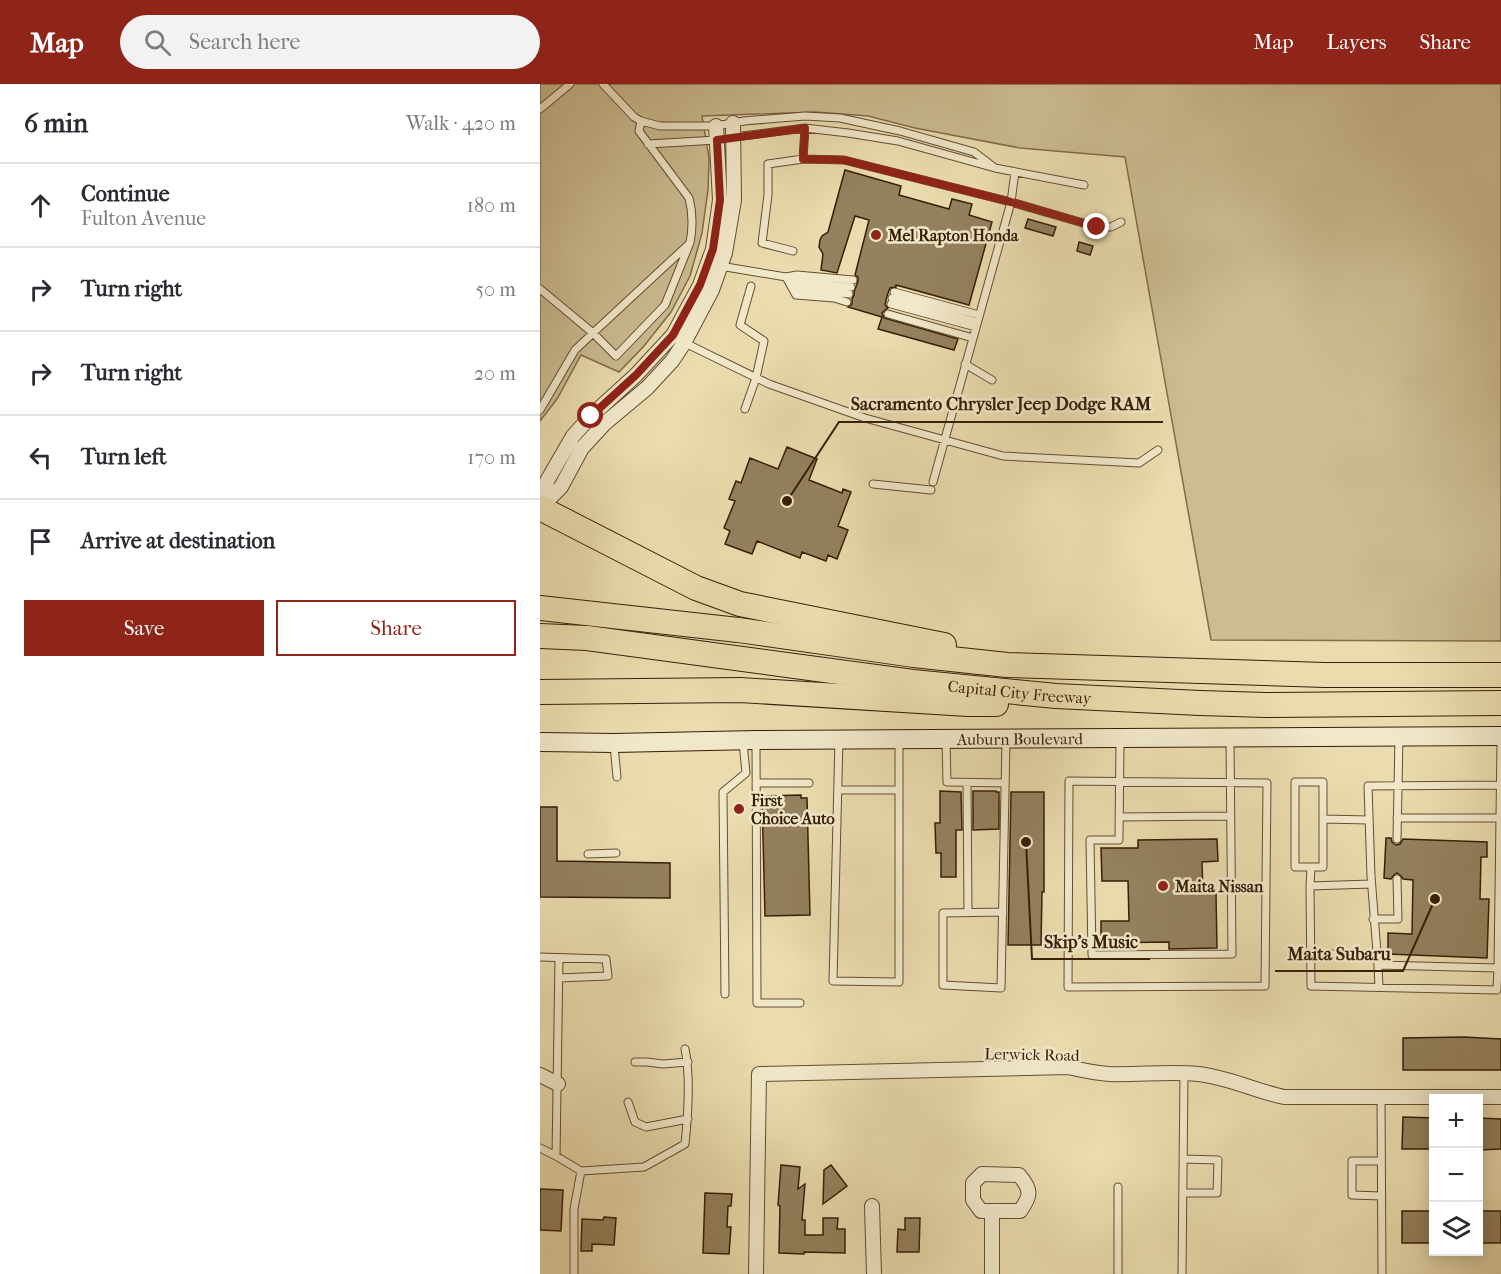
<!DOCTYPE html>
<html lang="en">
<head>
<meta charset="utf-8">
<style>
  body { margin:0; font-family:"IM FELL French Canon",serif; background:#f2f2f3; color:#2b2b33 }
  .controls { position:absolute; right:18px; bottom:18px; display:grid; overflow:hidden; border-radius:0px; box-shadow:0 3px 15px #0003 }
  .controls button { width:54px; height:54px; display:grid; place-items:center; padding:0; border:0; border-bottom:2px solid #e1e1e2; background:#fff; color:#2b2b33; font:30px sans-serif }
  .stop { position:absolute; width:18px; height:18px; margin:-14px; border:4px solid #8f2418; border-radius:50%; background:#fff }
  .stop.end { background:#8f2418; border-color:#fff; box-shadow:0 2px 6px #0008 }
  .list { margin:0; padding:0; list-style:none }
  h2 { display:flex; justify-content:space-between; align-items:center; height:78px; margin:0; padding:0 24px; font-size:26px }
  h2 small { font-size:20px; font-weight:400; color:#7c7c81 }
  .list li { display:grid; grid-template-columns:39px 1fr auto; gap:18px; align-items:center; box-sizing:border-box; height:84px; padding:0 24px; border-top:2px solid #e1e1e2 }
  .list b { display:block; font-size:22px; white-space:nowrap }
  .list p { margin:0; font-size:20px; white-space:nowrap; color:#7c7c81 }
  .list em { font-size:20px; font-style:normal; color:#7c7c81 }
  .actions { display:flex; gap:12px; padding:18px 24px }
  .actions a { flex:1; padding:14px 0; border:2px solid #8f2418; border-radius:0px; text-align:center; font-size:21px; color:#8f2418 }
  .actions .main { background:#8f2418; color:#fff }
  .icon { flex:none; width:33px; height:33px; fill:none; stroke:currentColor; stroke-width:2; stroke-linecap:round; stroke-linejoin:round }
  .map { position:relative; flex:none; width:961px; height:1190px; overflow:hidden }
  header { display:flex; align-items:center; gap:36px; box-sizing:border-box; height:84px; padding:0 30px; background:#8f2418; color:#fff }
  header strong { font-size:28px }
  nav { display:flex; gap:33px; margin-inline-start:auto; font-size:21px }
  .search { width:420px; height:54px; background:#f2f2f3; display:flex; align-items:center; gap:15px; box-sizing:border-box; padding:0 21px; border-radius:33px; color:#7c7c81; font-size:22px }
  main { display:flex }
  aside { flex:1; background:#fff }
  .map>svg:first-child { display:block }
</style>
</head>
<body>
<header>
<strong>Map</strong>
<div class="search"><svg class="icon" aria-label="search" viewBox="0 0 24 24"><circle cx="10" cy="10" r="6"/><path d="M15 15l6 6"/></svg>Search here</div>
<nav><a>Map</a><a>Layers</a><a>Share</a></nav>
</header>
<main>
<aside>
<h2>6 min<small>Walk · 420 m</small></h2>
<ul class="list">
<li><svg class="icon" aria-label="ahead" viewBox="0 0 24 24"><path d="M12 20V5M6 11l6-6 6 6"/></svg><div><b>Continue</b><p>Fulton Avenue</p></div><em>180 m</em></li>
<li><svg class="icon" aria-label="right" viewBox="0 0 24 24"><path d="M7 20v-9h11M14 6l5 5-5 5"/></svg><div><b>Turn right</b></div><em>50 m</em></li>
<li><svg class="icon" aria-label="right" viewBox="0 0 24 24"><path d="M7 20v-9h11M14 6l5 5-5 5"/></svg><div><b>Turn right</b></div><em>20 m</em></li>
<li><svg class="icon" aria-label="left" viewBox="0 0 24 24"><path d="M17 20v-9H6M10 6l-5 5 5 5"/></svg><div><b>Turn left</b></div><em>170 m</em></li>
<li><svg class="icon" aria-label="arrive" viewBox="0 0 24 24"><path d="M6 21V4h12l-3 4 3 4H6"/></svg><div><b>Arrive at destination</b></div></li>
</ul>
<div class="actions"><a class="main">Save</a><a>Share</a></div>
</aside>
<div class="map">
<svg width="961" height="1190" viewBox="0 0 961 1190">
  <rect width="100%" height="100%" fill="#eadcae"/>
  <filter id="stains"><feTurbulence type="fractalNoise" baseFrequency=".00333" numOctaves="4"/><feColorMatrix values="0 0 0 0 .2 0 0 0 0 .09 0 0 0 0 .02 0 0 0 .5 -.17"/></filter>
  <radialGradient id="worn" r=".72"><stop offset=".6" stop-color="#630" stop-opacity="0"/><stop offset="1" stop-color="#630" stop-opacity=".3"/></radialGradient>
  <path fill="#ccbc92" stroke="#826d4c" stroke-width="1.5" d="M0 0H961V557L671 556 585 73 480 64 375 44 328 32 276 28 162 32 169 74 168 106 162 149 150 192 131 228 104 262 79 288 41 271 17 315 0 337Z"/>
  <path fill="#94815e" stroke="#371e07" stroke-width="1.5" d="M305 86 361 102 359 111 409 125 412 115 432 120 429 131 452 138 429 221 356 201V203L350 204 347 212 345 221 348 224 345 226 342 229 344 234 418 255 414 266 338 245 342 233 308 223 312 220V215L314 211V208L318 197V193L315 191 329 136 315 132 297 189 281 186 283 170 279 163 280 156 282 152 288 148Z
    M488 135 516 143 513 152 485 144Z
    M539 158 553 162 550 171 537 167Z
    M247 363 277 375 269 396 302 409 303 405 311 408 298 442 308 446 297 475 288 471 286 477 262 468 260 474 217 457 212 470 185 460 190 447 184 444 195 417 189 415 196 397 201 399 210 374 238 385Z
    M400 707 421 708 422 746H416V793H401V769H396L395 739H400Z
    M433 707H456V708H459V745L433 746Z
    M471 708H504V808H502L501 861H468Z
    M261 711V714H267L270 831 225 832 222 712Z
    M0 723H17V777L130 779V814L0 813Z
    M846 754H851L852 758 856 761 860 760 863 755 947 758V773H941L940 815H949L947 874 848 870V849L872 850 873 796 863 795 861 792 857 789 854 791 851 795 844 794Z
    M677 755 678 777 662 778 663 809H676L677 864 629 865V858L561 859V837H589L588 797H562L561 764H598V756Z
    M924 953 961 955V986H863V954Z
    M863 1033 894 1034V1065H862Z
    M939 1034 961 1035V1065L939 1066Z
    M241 1081 260 1083 258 1105 265 1100 262 1136H265V1151H283V1134H298L297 1145H305V1169L264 1168V1170L239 1169 240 1122 238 1121Z
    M291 1081 307 1102 283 1120 284 1086Z
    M0 1105 23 1106 21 1147 0 1146Z
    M165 1109 192 1110 191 1122H188L187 1143H191L189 1170 163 1169Z
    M862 1127H894V1159H862Z
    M939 1127H961V1159H939Z
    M64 1133 76 1134 74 1161 52 1160V1167H41L42 1135 63 1136Z
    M365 1134H380L379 1168H357L358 1145 365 1146Z"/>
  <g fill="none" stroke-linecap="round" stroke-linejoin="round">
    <defs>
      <path id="lane" d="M63 0 94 33 101 37 120 42H176L204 37 265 32 300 34 360 47 434 68 455 84
        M0 25 30 0
        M194 53 265 44 308 49 358 57 455 84 544 101
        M108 60 177 56
        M263 75 265 44
        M253 167 222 159 228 111V80L263 75 304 76 471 118 475 88
        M180 182 246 193 257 198 311 203
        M246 193 256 211 294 214 307 218
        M246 193 257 191 313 196
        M252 199 257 204 309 210
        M0 205 53 249 150 159C153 143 153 129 149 114L99 47 101 37
        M354 208 439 231
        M352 214 437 238
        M351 220 436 243
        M348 230 433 254
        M143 258 229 300 325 334 463 372 599 379 618 366
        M425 280 452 296
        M205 325 216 294 224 257 200 241 211 202
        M0 326 35 266 53 249 76 272 125 221 149 161
        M393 398 471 118 557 143H571L581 138
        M333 400 391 406
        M299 656 293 897 359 898V658
        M406 657 407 698 465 699
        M580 657 579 756H550L552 871 692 870 690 654
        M216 658 217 919H260
        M74 661 77 693
        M529 697 727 699 725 902 528 903Z
        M755 698H783V783H755Z
        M216 699H269
        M427 699 428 829
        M961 701 828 702 831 792 838 881 958 884 961 658
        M298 706H359
        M579 733 690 732
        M857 734H960
        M783 735 829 736
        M857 755 859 653
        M48 770 76 769
        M831 800 770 802 771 902 957 906 958 884
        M770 802 771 783
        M463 828 403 829V901L461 904 466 657
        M833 835H858L857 795
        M771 870H837
        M0 873 66 875 68 892 19 894
        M19 874 16 1072 41 1087 104 1083 145 1060C148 1031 151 994 145 965
        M838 881 839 903
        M185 910 183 708 206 689 203 658
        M95 978H107L123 980 148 978
        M841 1013 842 1190
        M88 1018 95 1038 106 1043 148 1035
        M0 1064 16 1072
        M841 1077H812V1111L841 1112
        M643 1109H677L678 1076 643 1075
        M34 1190V1125L41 1087
        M578 1190V1103
        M642 1190 644 990"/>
      <path id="street" d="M1 422 7 397 33 352 51 332 96 291 133 251 160 201 173 165 180 116 176 42
        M0 424 21 403 42 364 65 339 107 304 132 277 144 259 172 206 185 169 194 116 193 39
        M0 991 18 1000
        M442 1090 479 1091C492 1106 491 1112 480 1127H441L433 1116V1099Z
        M332 1122 334 1190
        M216 1190 219 990 528 983C541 986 555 989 569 990 599 991 629 987 658 990 688 993 715 1007 744 1013H961
        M452 1190V1128"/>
      <g id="secondary">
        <path id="s1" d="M0 658 74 659 216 656 961 652"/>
      </g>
      <g id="highway">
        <path d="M0 424 156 504 200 520 404 561"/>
        <path d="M0 524 198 546 374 571 467 581 785 591H961"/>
        <path id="s2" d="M0 552 47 554 373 598 516 612 660 619 726 621 961 619"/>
        <path d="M0 608 200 606 428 620H456"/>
      </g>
    </defs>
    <use href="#lane" stroke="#644e31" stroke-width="9"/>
    <use href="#street" stroke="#644e31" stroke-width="16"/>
    <use href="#secondary" stroke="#371e07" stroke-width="20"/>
    <use href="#highway" stroke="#371e07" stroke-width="26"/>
    <use href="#lane" stroke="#f1e8ca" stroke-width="7"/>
    <use href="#street" stroke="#f1e8ca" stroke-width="14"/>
    <use href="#secondary" stroke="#f1e8ca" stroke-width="18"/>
    <use href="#highway" stroke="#eadcae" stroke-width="24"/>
  </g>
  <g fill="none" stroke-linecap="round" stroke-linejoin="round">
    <path stroke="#8f2418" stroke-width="8" d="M51 332 96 291 133 251 160 201 173 165 180 116 177 56 265 44 263 75 304 76 471 118 557 143"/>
  </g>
  <g fill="#8f2418" stroke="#f1e8ca" stroke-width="2">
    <circle cx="336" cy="151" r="6"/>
    <circle cx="199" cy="725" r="6"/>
    <circle cx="623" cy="802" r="6"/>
  </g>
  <g text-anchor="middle" stroke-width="5" stroke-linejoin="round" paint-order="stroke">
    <g font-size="16" font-weight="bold" fill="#371e07" stroke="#f1e8ca" text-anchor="start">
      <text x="348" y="157">Mel Rapton Honda</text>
      <text x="211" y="722">First<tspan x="211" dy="18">Choice Auto</tspan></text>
      <text x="635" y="808">Maita Nissan</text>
    </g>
    <g font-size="16" fill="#371e07" stroke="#f1e8ca">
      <text dy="6" stroke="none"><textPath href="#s2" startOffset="483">Capital City Freeway</textPath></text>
      <text dy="6" stroke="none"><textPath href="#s1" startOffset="480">Auburn Boulevard</textPath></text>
      <text transform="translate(492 970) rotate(1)" y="6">Lerwick Road</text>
    </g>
  </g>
  <path fill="none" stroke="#371e07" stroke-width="2" d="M247 417L299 338H623M486 758L492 875H610M895 815L863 887H735"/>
  <g fill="#371e07" stroke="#f1e8ca" stroke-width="2">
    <circle cx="247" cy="417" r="6"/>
    <circle cx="486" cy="758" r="6"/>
    <circle cx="895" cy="815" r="6"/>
  </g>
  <g font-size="18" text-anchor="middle" font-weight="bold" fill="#371e07" stroke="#f1e8ca" stroke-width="5" stroke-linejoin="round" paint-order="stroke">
    <text x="461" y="326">Sacramento Chrysler Jeep Dodge RAM</text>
    <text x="551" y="864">Skip's Music</text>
    <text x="799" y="876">Maita Subaru</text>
  </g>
  <rect width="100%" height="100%" filter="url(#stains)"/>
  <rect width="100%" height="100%" fill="url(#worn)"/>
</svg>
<div class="controls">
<button>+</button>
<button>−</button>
<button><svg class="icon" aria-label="layers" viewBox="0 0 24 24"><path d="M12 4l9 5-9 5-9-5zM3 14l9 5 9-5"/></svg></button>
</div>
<div class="stop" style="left:51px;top:332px"></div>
<div class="stop end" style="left:557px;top:143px"></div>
</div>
</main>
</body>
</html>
